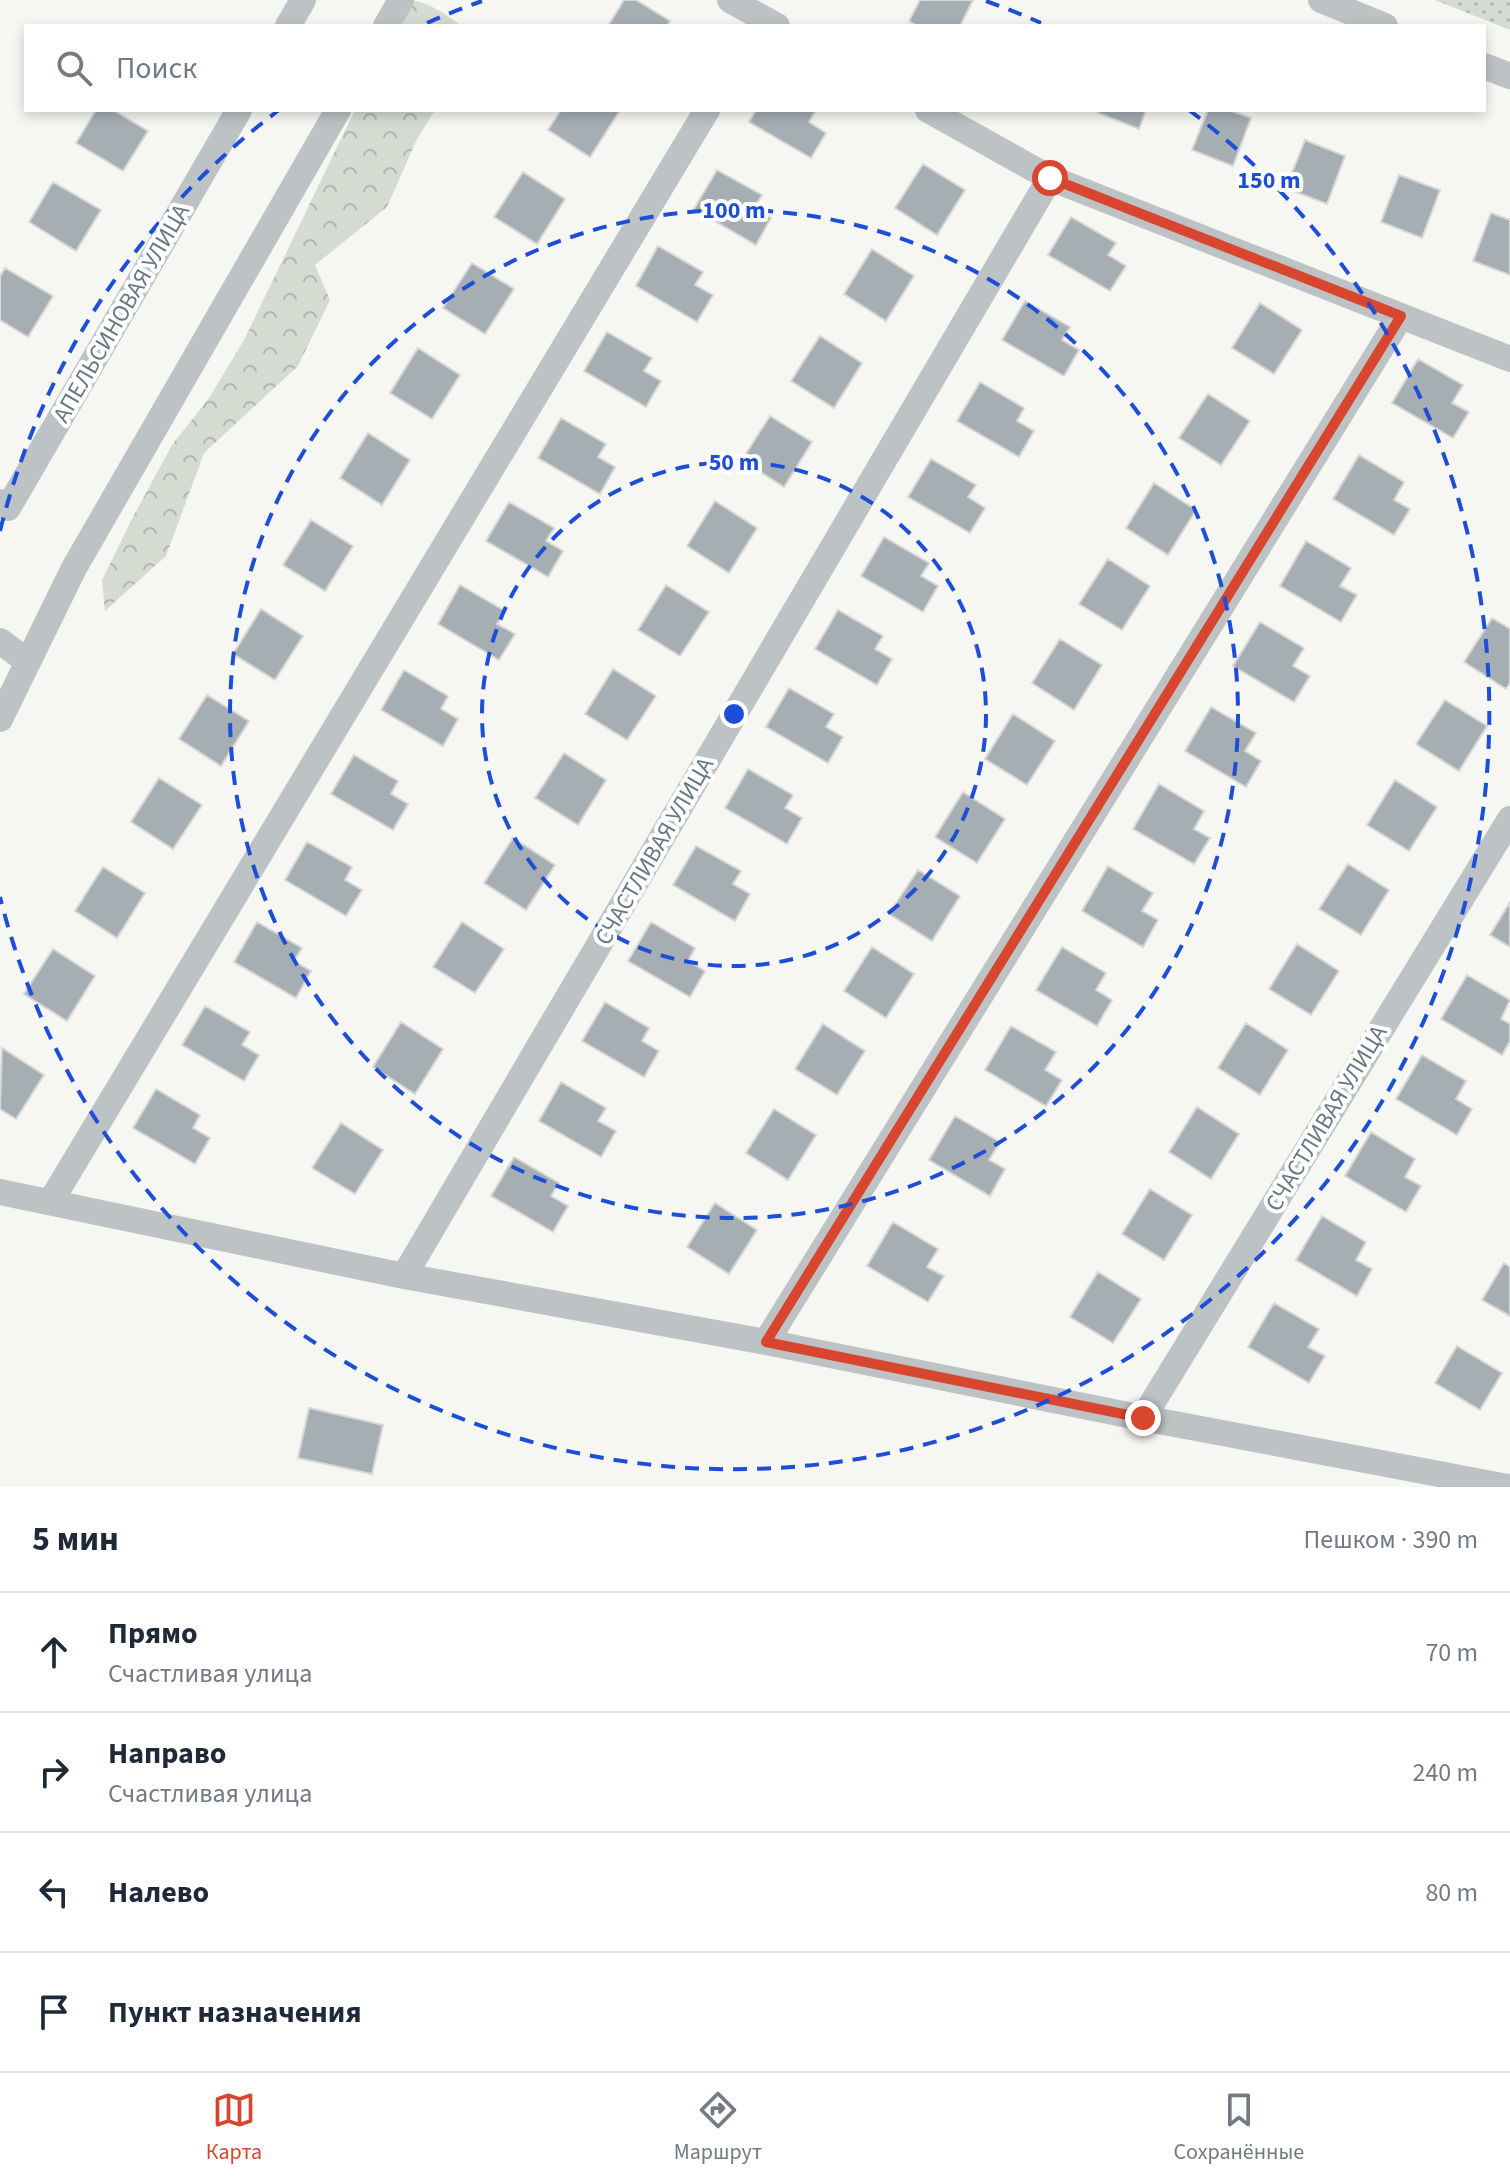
<!DOCTYPE html>
<html lang="ru">
<head>
<meta charset="utf-8">
<style>
  body { margin:0; font-family:"Source Sans 3",sans-serif; background:#f2f2f3; color:#1f2937 }
  .stop { position:absolute; width:24px; height:24px; margin:-18px; border:6px solid #d84630; border-radius:50%; background:#fff }
  .stop.end { background:#d84630; border-color:#fff; box-shadow:0 2px 8px #0008 }
  .list { margin:0; padding:0; list-style:none }
  h2 { display:flex; justify-content:space-between; align-items:center; height:104px; margin:0; padding:0 32px; font-size:34px }
  h2 small { font-size:26px; font-weight:400; color:#747a83 }
  .list li { display:grid; grid-template-columns:52px 1fr auto; gap:24px; align-items:center; box-sizing:border-box; height:120px; padding:0 32px; border-top:2px solid #e0e1e3 }
  .list b { display:block; font-size:30px; white-space:nowrap }
  .list p { margin:0; font-size:26px; white-space:nowrap; color:#747a83 }
  .list em { font-size:26px; font-style:normal; color:#747a83 }
  .icon { flex:none; width:44px; height:44px; fill:none; stroke:currentColor; stroke-width:2; stroke-linecap:round; stroke-linejoin:round }
  .map { position:relative; flex:none; width:1510px; height:1487px; overflow:hidden }
  .search { position:absolute; background:#fff; box-shadow:0 4px 12px #0003; left:24px; right:24px; top:24px; height:88px; display:flex; align-items:center; gap:20px; box-sizing:border-box; padding:0 28px; border-radius:0px; color:#747a83; font-size:30px }
  .sheet { height:584px; background:#fff }
  nav { display:flex; justify-content:space-around; align-items:center; box-sizing:border-box; height:112px; border-top:2px solid #e0e1e3; background:#fff; font-size:22px; color:#747a83 }
  nav a { display:grid; justify-items:center; gap:4px }
  nav .on { color:#d84630 }
  .map>svg:first-child { display:block }
</style>
</head>
<body>
<div class="map">
<svg width="1510" height="1487" viewBox="0 0 1510 1487">
  <defs>
    <pattern id="grass-dots" width="8" height="8" patternUnits="userSpaceOnUse" patternTransform="scale(2)"><rect width="8" height="8" fill="#d6dbd2"/><path d="M2 2h.1M6 6h.1" fill="none" stroke="#b1b6b0" stroke-width="1.8" stroke-linecap="round"/></pattern>
    <pattern id="forest-crowns" width="20" height="18" patternUnits="userSpaceOnUse" patternTransform="scale(2)"><rect width="20" height="18" fill="#d6dbd2"/><path d="M2 6a3 3 0 1 1 6 0M12 15a3 3 0 1 1 6 0" fill="none" stroke="#b1b6b0"/></pattern>
  </defs>
  <rect width="100%" height="100%" fill="#f6f6f3"/>
  <path fill="url(#grass-dots)" d="M1435 0H1510V30Z"/>
  <path fill="url(#forest-crowns)" d="M407 0C427 0 446 15 462 26H395Z
    M355 110H435L417 139 387 207 315 265 330 300 298 366 204 453 166 556 105 611 102 580 133 517 172 445 209 398 244 340Z"/>
  <path fill="#a5aeb2" stroke="#d7d7d5" stroke-width="2" d="M624 0H636L670 21 667 26H608Z
    M920 0H973L960 26H918L909 21Z
    M96 110H113L148 131 123 171 76 143Z
    M561 110H616L619 112 590 157 548 130Z
    M756 110H816L809 122 826 133 811 158 749 122Z
    M1099 110H1146L1139 129 1098 113Z
    M1208 110H1229L1251 118 1233 166 1192 150Z
    M1305 140 1345 156 1327 204 1286 188Z
    M923 164 965 190 937 235 895 208Z
    M717 170 762 195 754 208 771 218 756 245 694 209Z
    M523 172 565 199 537 244 494 217Z
    M1399 175 1440 190 1422 238 1381 222Z
    M53 182 101 210 76 251 29 222Z
    M1491 213 1510 220V275L1473 261Z
    M1071 217 1116 243 1108 255 1126 266 1110 291 1048 255Z
    M658 246 703 272 695 285 713 295 697 322 636 286Z
    M872 249 914 276 886 321 844 294Z
    M472 263 514 289 485 334 443 308Z
    M5 268 53 296 28 337 0 320V277Z
    M1025 301 1070 327 1062 340 1079 350 1064 376 1002 340Z
    M1260 303 1302 330 1274 374 1232 348Z
    M607 332 652 358 644 371 661 381 646 407 584 371Z
    M820 336 862 363 834 408 791 381Z
    M418 348 460 375 432 419 390 393Z
    M1418 359 1463 385 1452 403 1469 412 1453 438 1392 403Z
    M980 382 1024 408 1017 421 1034 431 1019 457 957 421Z
    M1208 394 1250 421 1221 465 1179 438Z
    M770 416 812 442 784 487 742 460Z
    M561 418 606 444 598 457 615 467 600 494 538 458Z
    M368 433 410 460 382 505 340 478Z
    M1359 455 1404 482 1394 500 1410 509 1394 535 1333 499Z
    M931 459 976 485 968 497 985 508 970 533 908 497Z
    M1154 483 1196 510 1168 555 1126 528Z
    M715 501 757 528 729 573 687 546Z
    M509 502 554 528 546 541 563 551 548 577 486 541Z
    M311 520 353 546 325 591 283 565Z
    M884 537 929 563 921 576 938 586 923 612 861 576Z
    M1306 541 1351 568 1340 586 1357 595 1341 622 1280 586Z
    M1108 559 1150 586 1122 630 1079 604Z
    M460 585 505 611 497 624 515 634 499 660 438 624Z
    M666 585 709 612 680 656 638 630Z
    M261 609 303 636 275 680 233 654Z
    M838 610 883 636 875 649 892 659 877 685 815 649Z
    M1492 618 1510 629V683L1506 689 1464 662Z
    M1260 622 1304 648 1293 666 1310 676 1294 702 1233 666Z
    M1060 639 1102 665 1074 710 1032 683Z
    M613 669 656 696 627 740 585 714Z
    M404 670 448 696 441 709 458 719 443 746 381 710Z
    M789 688 834 714 826 727 843 737 828 763 766 727Z
    M207 695 249 721 221 766 179 739Z
    M1445 700 1487 726 1459 771 1416 744Z
    M1211 707 1256 733 1245 751 1261 761 1246 787 1185 751Z
    M1013 714 1055 741 1027 785 985 759Z
    M564 753 606 780 578 825 535 798Z
    M354 755 398 781 391 794 408 804 393 830 331 794Z
    M748 769 793 795 785 808 802 818 787 844 725 808Z
    M159 778 202 805 173 849 131 822Z
    M1395 780 1437 807 1409 851 1367 825Z
    M1159 784 1204 811 1194 829 1210 838 1194 864 1133 829Z
    M963 792 1005 819 977 863 935 837Z
    M513 838 555 865 526 910 484 883Z
    M307 842 352 867 345 880 362 890 346 916 285 880Z
    M696 846 741 871 733 884 750 894 735 921 673 885Z
    M1348 864 1389 890 1361 935 1319 909Z
    M1108 866 1153 893 1142 911 1158 920 1143 947 1082 911Z
    M103 867 145 893 117 938 75 911Z
    M918 870 960 896 932 941 889 914Z
    M1510 902V947L1490 935Z
    M257 922 302 948 294 961 311 971 296 998 234 962Z
    M462 922 504 949 475 993 433 967Z
    M651 922 695 948 688 961 705 971 690 997 628 961Z
    M1297 944 1339 971 1311 1015 1269 989Z
    M872 947 914 974 886 1018 844 991Z
    M1062 947 1106 973 1096 990 1112 1000 1097 1026 1036 990Z
    M53 949 95 976 67 1021 24 994Z
    M1467 975 1510 1000 1501 1019 1510 1024V1041L1502 1055 1441 1019Z
    M605 1002 649 1028 642 1041 659 1051 644 1077 582 1041Z
    M205 1006 250 1032 242 1045 259 1055 244 1081 182 1045Z
    M401 1022 443 1049 415 1094 373 1067Z
    M1246 1023 1288 1050 1260 1095 1218 1068Z
    M823 1024 865 1051 837 1095 795 1069Z
    M1011 1026 1056 1052 1045 1070 1062 1080 1046 1106 985 1070Z
    M2 1048 44 1075 16 1119 0 1109Z
    M1422 1055 1466 1081 1456 1099 1472 1109 1457 1135 1396 1099Z
    M561 1082 606 1108 598 1121 616 1131 601 1157 539 1121Z
    M156 1089 200 1115 193 1128 210 1138 195 1164 133 1128Z
    M1197 1107 1239 1134 1211 1179 1169 1152Z
    M774 1109 816 1135 788 1180 746 1153Z
    M955 1116 1000 1142 989 1160 1005 1169 990 1196 929 1160Z
    M341 1123 383 1150 355 1194 312 1168Z
    M1371 1132 1415 1159 1405 1177 1421 1186 1406 1212 1345 1176Z
    M514 1157 559 1183 551 1196 568 1206 553 1232 491 1196Z
    M1150 1189 1192 1215 1164 1260 1122 1234Z
    M715 1203 757 1230 729 1274 687 1247Z
    M1322 1216 1366 1242 1356 1260 1372 1269 1357 1296 1296 1260Z
    M893 1222 938 1249 927 1267 944 1276 928 1302 867 1266Z
    M1504 1263 1510 1267V1316L1482 1300Z
    M1098 1272 1141 1299 1113 1343 1070 1317Z
    M1274 1303 1319 1329 1308 1347 1325 1356 1309 1383 1248 1347Z
    M1457 1346 1502 1373 1480 1410 1435 1383Z
    M309 1408 383 1425 372 1474 298 1458Z"/>
  <g fill="none" stroke-linecap="round" stroke-linejoin="round">
    <path stroke="#bdc2c4" stroke-width="26" d="M730 0 777 26
      M1321 0 1385 26
      M288 26 303 0
      M386 26 401 0
      M1484 66 1510 76
      M928 110 1050 178 1510 359
      M0 502 8 508 239 110
      M0 641 28 662
      M0 719 74 568 338 110
      M0 1192 404 1276 766 1342 1143 1418 1508 1487
      M51 1201 707 110
      M404 1276 1050 178
      M766 1342 1401 316
      M1143 1418 1510 819"/>
  </g>
  <g fill="none" stroke-linecap="round" stroke-linejoin="round">
    <path stroke="#d84630" stroke-width="10" d="M1050 178 1401 316 766 1342 1143 1418"/>
  </g>
  <g fill="none" stroke="#1d4ed8" stroke-width="4" stroke-dasharray="14 10">
    <circle cx="734" cy="714" r="252"/>
    <circle cx="734" cy="714" r="504"/>
    <path d="M0 531A756 756 0 0 1 279 110M427 23A756 756 0 0 1 482 1M986 1A756 756 0 0 1 1041 23M1189 110A756 756 0 1 1 0 897"/>
  </g>
  <g text-anchor="middle" stroke-width="8" stroke-linejoin="round" paint-order="stroke">
    <g font-size="24" fill="#677982" stroke="#fff">
      <text transform="translate(121 313) rotate(-60)" y="8">АПЕЛЬСИНОВАЯ УЛИЦА</text>
      <text transform="translate(654 851) rotate(-60)" y="8">СЧАСТЛИВАЯ УЛИЦА</text>
      <text transform="translate(1326 1118) rotate(-59)" y="8">СЧАСТЛИВАЯ УЛИЦА</text>
    </g>
  </g>
  <circle cx="734" cy="714" r="12" fill="#1d4ed8" stroke="#fff" stroke-width="4"/>
  <g font-size="24" text-anchor="middle" font-weight="bold" fill="#1d4ed8" stroke="#fff" stroke-width="8" stroke-linejoin="round" paint-order="stroke">
    <text x="1269" y="188">150 m</text>
    <text x="734" y="218">100 m</text>
    <text x="734" y="470">50 m</text>
  </g>
</svg>
<div class="stop" style="left:1050px;top:178px"></div>
<div class="stop end" style="left:1143px;top:1418px"></div>
<div class="search"><svg class="icon" aria-label="search" viewBox="0 0 24 24"><circle cx="10" cy="10" r="6"/><path d="M15 15l6 6"/></svg>Поиск</div>
</div>
<section class="sheet">
<h2>5 мин<small>Пешком · 390 m</small></h2>
<ul class="list">
<li><svg class="icon" aria-label="ahead" viewBox="0 0 24 24"><path d="M12 20V5M6 11l6-6 6 6"/></svg><div><b>Прямо</b><p>Счастливая улица</p></div><em>70 m</em></li>
<li><svg class="icon" aria-label="right" viewBox="0 0 24 24"><path d="M7 20v-9h11M14 6l5 5-5 5"/></svg><div><b>Направо</b><p>Счастливая улица</p></div><em>240 m</em></li>
<li><svg class="icon" aria-label="left" viewBox="0 0 24 24"><path d="M17 20v-9H6M10 6l-5 5 5 5"/></svg><div><b>Налево</b></div><em>80 m</em></li>
<li><svg class="icon" aria-label="arrive" viewBox="0 0 24 24"><path d="M6 21V4h12l-3 4 3 4H6"/></svg><div><b>Пункт назначения</b></div></li>
</ul>
</section>
<nav>
<a class="on"><svg class="icon" aria-label="map" viewBox="0 0 24 24"><path d="M3 6l6-2 6 2 6-2v14l-6 2-6-2-6 2zM9 4v14M15 6v14"/></svg>Карта</a>
<a><svg class="icon" aria-label="directions" viewBox="0 0 24 24"><path d="M12 3l9 9-9 9-9-9zM9 14v-3h6M13 9l2 2-2 2"/></svg>Маршрут</a>
<a><svg class="icon" aria-label="saved" viewBox="0 0 24 24"><path d="M7 4h10v16l-5-4-5 4z"/></svg>Сохранённые</a>
</nav>
</body>
</html>
